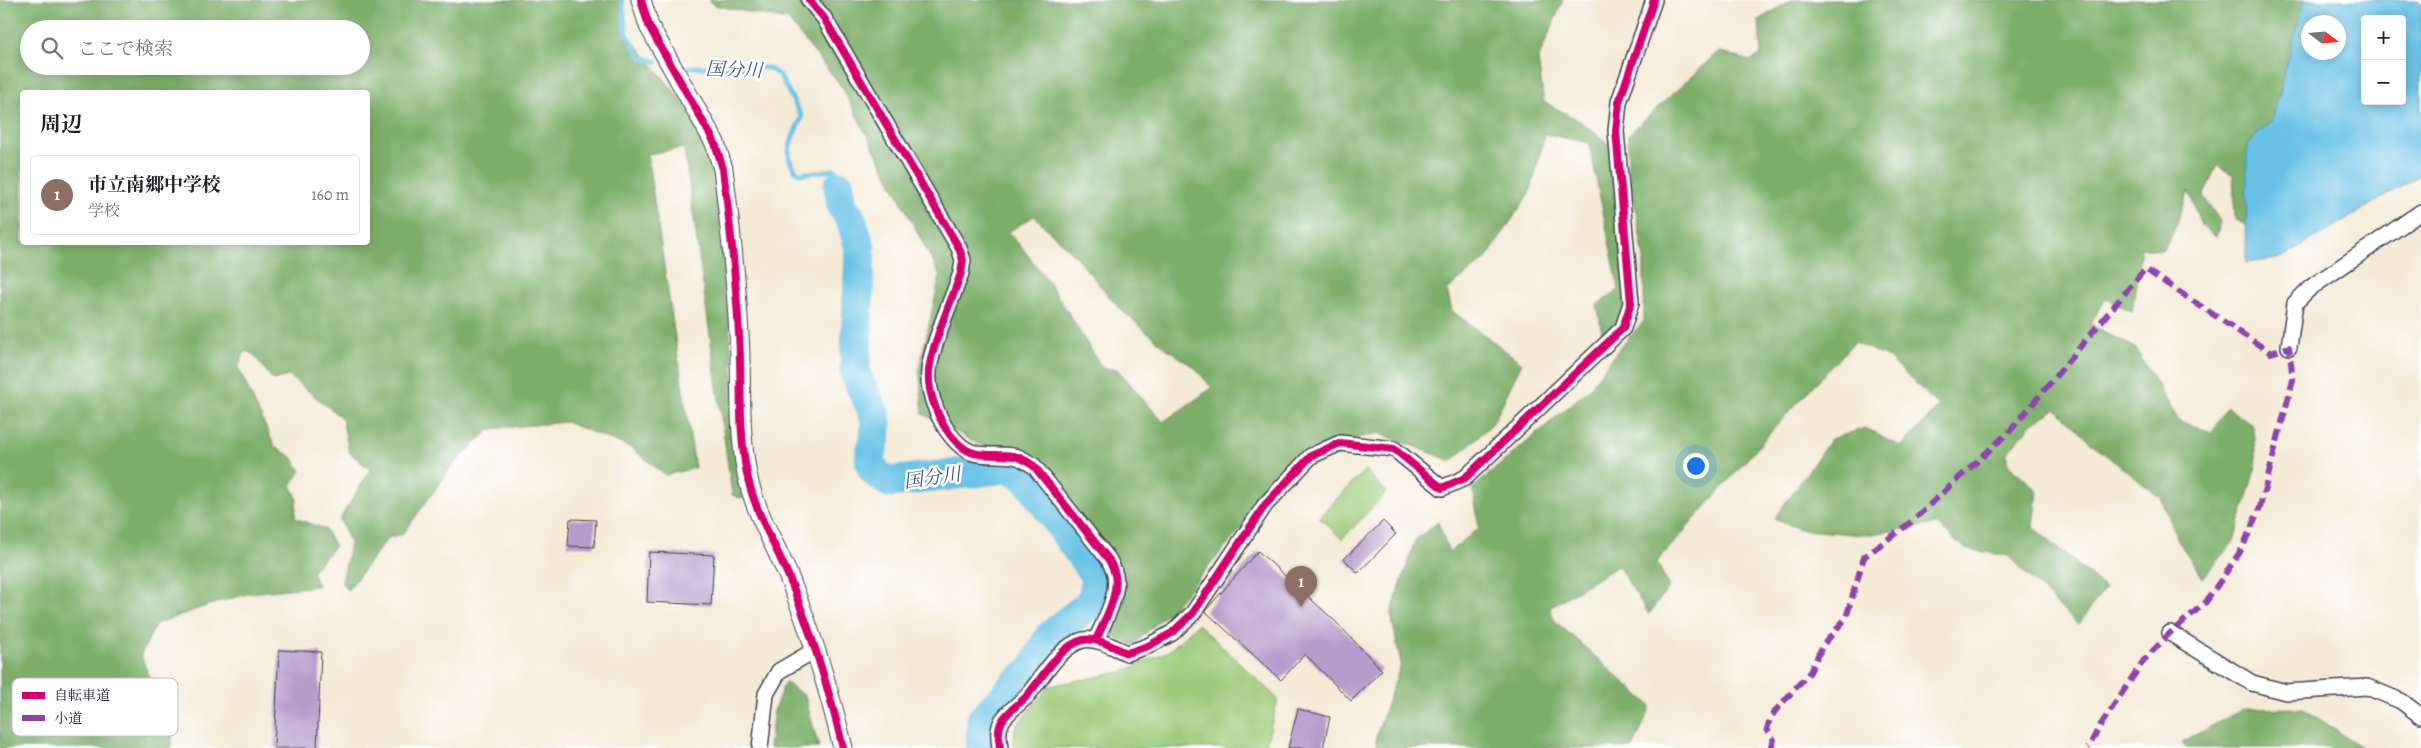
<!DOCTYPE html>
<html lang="ja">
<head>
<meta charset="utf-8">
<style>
  body { margin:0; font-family:Alegreya,"Noto Serif JP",serif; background:#f6f6f6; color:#202124 }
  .controls { position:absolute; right:15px; top:15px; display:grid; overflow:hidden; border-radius:5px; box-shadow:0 2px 12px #0003 }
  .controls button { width:45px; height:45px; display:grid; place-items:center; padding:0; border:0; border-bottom:1px solid #e0e0e0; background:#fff; color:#202124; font:25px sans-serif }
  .compass { position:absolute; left:2301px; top:15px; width:45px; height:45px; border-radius:50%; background:#fff; box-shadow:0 2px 12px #0003; rotate:106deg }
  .you { position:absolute; left:1695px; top:465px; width:18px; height:18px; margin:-12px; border:4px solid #fff; border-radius:50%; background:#1a73e8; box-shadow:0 0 0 8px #1a73e833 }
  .badge { display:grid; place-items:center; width:32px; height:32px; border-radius:50%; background:#c8321e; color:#fff; font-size:16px; font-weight:700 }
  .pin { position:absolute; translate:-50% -41px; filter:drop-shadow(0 1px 2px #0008) }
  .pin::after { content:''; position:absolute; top:26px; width:18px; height:15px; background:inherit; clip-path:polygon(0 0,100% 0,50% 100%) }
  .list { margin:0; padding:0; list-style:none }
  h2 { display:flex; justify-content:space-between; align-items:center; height:65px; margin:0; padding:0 20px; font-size:21px }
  h2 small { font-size:16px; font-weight:400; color:#757577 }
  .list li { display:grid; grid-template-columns:32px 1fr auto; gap:15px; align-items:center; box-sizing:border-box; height:80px; margin:0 10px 10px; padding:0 10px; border:1px solid #e0e0e0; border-radius:5px }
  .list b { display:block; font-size:19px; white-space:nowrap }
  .list p { margin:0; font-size:16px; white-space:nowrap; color:#757577 }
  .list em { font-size:16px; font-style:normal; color:#757577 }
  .icon { flex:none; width:28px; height:28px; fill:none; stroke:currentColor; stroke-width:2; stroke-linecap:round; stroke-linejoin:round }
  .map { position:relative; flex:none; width:2421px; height:748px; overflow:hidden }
  .search { position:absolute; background:#fff; box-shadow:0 2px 12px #0003; left:20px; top:20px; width:350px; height:55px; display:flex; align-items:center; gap:12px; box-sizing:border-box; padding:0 18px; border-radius:28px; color:#757577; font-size:19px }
  .panel { position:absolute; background:#fff; box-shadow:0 2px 12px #0003; left:20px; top:90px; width:350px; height:155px; border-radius:5px }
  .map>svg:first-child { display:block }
</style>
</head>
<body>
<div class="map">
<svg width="2421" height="748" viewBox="0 0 2421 748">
  <rect width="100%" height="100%" fill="#fff"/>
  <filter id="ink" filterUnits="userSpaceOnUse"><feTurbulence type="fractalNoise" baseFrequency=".02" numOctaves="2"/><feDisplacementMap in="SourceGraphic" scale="10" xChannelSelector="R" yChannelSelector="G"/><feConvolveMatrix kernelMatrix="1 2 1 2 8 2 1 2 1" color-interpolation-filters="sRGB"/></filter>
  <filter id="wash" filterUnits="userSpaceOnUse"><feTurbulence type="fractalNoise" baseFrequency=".0096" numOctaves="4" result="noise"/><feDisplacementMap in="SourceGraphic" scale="20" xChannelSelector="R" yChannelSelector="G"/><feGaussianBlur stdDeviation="1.12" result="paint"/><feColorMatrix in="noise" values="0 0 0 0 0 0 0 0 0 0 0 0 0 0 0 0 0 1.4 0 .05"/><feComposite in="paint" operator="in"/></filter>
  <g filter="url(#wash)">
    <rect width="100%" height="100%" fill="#f4ead6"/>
    <path fill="#9ccb7a" stroke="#5f765a" d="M1365 470 1387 492 1342 539 1319 517Z
      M1198 624 1278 699 1265 748H1014L1015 728 1049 686 1122 672 1169 651Z"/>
    <path fill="#7daf6a" stroke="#506852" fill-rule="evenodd" d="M0 0H621L629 36 688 108 711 150 724 258 743 499 732 495 684 148 647 154 695 468 665 475 632 448 566 422 490 429 452 466 403 534 388 538 348 590 342 583 350 543 340 519 370 470 349 452 342 418 289 376 273 380 253 354 245 351 238 367 275 447 292 457 301 471 291 485 297 498 295 518 325 529 335 546 312 571 318 586 250 593 209 605 156 624 141 655 153 687 173 728 171 748H0ZM29 29H361V66H29ZM22 92H368V242H22Z
      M708 0H1563L1538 60 1544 102 1580 121 1609 144 1626 302 1615 327 1602 333 1597 305 1619 290 1589 143 1545 134 1531 190 1486 259 1447 290 1452 311 1522 363 1493 423 1452 461 1379 433 1309 449 1173 608 1133 645 1110 636 1106 627 1116 597 1109 554 1031 455 980 445 923 414 919 368 940 276 842 87 788 20 713 5ZM1034 216 1075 256 1120 309 1166 348 1195 368 1212 388 1163 422 1117 369H1103C1074 323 1046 272 1008 232Z
      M1791 0H2315L2260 231 2235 220 2233 175 2217 165 2203 196 2220 221 2216 237 2201 226 2189 191 2172 235 2162 251 2141 248 2132 311 2106 299 2090 324 2135 348 2179 421 2212 432 2227 407 2253 426 2256 466 2234 541 2203 578 2179 542 2161 498 2097 448 2056 409 2033 423 2007 453V463L2037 490 2033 527 2105 588 2078 625 2008 556 1966 549 1936 524 1865 535 1803 530 1774 519 1831 439 1865 428 1901 447 1939 406 1889 358 1854 342 1785 416 1657 562 1669 587 1649 614 1618 566 1550 607 1554 620 1651 706 1633 748H1376V736L1401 664 1391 614 1415 540 1438 522 1449 552 1479 528 1473 488 1588 390 1621 346 1644 321V258L1628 166V135L1719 51 1749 61 1761 55 1759 20Z
      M785 682 805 696 819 748H769L774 710Z
      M2303 708 2363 748H2186L2182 742 2243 709Z"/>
    <path fill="#69c2e6" stroke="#467290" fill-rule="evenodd" d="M2304 0H2417L2421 4V175L2279 259 2246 263 2247 145 2272 121ZM2365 19H2402V101H2365ZM2308 22H2338V52H2308Z"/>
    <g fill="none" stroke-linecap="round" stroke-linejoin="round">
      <path stroke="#69c2e6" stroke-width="5" d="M622 0 627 34 641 57 657 62
        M690 67 769 68 780 76 802 117C793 136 779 158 800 174L835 170 841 176 839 186"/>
      <path stroke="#69c2e6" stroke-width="31" d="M839 186 842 206 851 219 860 248 855 372C860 388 871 402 875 418 882 445 852 465 890 482L1006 468 1020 473 1031 484 1095 575V595L1088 605 1049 637 1032 670 1014 685 982 720 981 748"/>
    </g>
    <g id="blocks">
      <path fill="#b59cca" d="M570 519 596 520 594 547 568 546Z
        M1383 521 1396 534 1358 573 1344 559Z
        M1258 551 1335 621 1382 670 1351 701 1305 654 1281 680 1205 611Z
        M649 552 714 555 711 605 647 602Z
        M279 650 321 652 317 748H274Z
        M1298 709 1330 717 1323 748H1288Z"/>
    </g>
  </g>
  <g filter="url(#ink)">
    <use href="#blocks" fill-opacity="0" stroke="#424052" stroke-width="1"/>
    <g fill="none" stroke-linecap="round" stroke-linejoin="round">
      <defs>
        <path id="minor" d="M809 0 824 18 959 248 963 260 961 273C952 300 935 336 930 364 924 391 942 433 965 449 980 459 1001 452 1018 457 1023 459 1029 463 1034 466L1109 560C1111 564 1114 570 1115 575 1119 595 1104 622 1096 640
          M2289 347 2295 303 2310 288 2421 212
          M2170 633 2252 683 2286 692 2367 687 2401 701 2421 716
          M760 748 766 694 779 671 815 650
          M1000 748C999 739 997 730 1002 721 1007 712 1019 704 1026 697 1041 680 1059 646 1083 640 1097 637 1115 648 1127 653L1148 646 1172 633 1193 613 1265 505 1311 456 1340 443 1394 449 1442 488 1465 478 1623 328 1631 303 1616 131 1619 102 1654 0"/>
        <path id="tertiary" d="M641 0 649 26 715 143 723 169C730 224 736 279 739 334 742 380 738 429 747 474 754 510 774 542 788 575 811 631 829 689 843 748"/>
      </defs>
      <use href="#minor" stroke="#424052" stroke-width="18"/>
      <use href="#tertiary" stroke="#424052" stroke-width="21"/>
      <use href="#minor" stroke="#fff" stroke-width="15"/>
      <use href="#tertiary" stroke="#fff" stroke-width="19"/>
      <path stroke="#8e44ad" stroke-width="6" stroke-dasharray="12 6" stroke-linecap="butt" d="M1771 748 1774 740 1767 729 1770 719 1776 710 1810 672 1823 645 1846 618 1864 557 1911 522 2010 431 2145 269 2271 353 2289 347 2293 380 2260 507 2242 549 2206 602 2170 633 2144 660 2100 726 2088 748"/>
      <defs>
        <path id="cycleway" d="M641 0 649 26 715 143 723 169C730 224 736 279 739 334 742 380 738 429 747 474 754 510 774 542 788 575 811 631 829 689 843 748
          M809 0 824 18 959 248 963 260 961 273C952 300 935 336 930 364 924 391 942 433 965 449 980 459 1001 452 1018 457 1023 459 1029 463 1034 466L1109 560C1111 564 1114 570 1115 575 1119 595 1104 622 1096 640
          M1000 748C999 739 997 730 1002 721 1007 712 1019 704 1026 697 1041 680 1059 646 1083 640 1097 637 1115 648 1127 653L1148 646 1172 633 1193 613 1265 505 1311 456 1340 443 1394 449 1442 488 1465 478 1623 328 1631 303 1616 131 1619 102 1654 0"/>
      </defs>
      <use href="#cycleway" stroke="#fff" stroke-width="11"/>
      <use href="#cycleway" stroke="#d6006c" stroke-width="8"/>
    </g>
  </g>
  <g text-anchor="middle" stroke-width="5" stroke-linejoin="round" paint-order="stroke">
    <g font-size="19" font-style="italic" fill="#3b5a77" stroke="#fff">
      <text transform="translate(734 69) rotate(2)" y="7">国分川</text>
      <text transform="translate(932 477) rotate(-8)" y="7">国分川</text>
    </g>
  </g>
  <rect x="12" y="678" width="166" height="58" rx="8" fill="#fff" stroke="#bdbdc4" stroke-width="1"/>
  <rect x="22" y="692" width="23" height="7" fill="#d6006c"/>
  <rect x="22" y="715" width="23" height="6" fill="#8e44ad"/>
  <g font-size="14" fill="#22223b">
    <text x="54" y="700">自転車道</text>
    <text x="54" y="723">小道</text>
  </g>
</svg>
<div class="controls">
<button>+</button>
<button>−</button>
</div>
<svg class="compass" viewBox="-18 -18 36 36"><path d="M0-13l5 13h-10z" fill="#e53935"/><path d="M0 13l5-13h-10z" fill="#757577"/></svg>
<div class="you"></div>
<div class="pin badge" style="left:1301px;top:607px;background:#8d6e63">1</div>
<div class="search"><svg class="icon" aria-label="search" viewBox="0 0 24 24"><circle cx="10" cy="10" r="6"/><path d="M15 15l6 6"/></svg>ここで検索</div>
<section class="panel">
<h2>周辺<small></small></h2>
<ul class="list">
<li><span class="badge" style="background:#8d6e63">1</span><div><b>市立南郷中学校</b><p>学校</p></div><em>160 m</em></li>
</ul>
</section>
</div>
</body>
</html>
